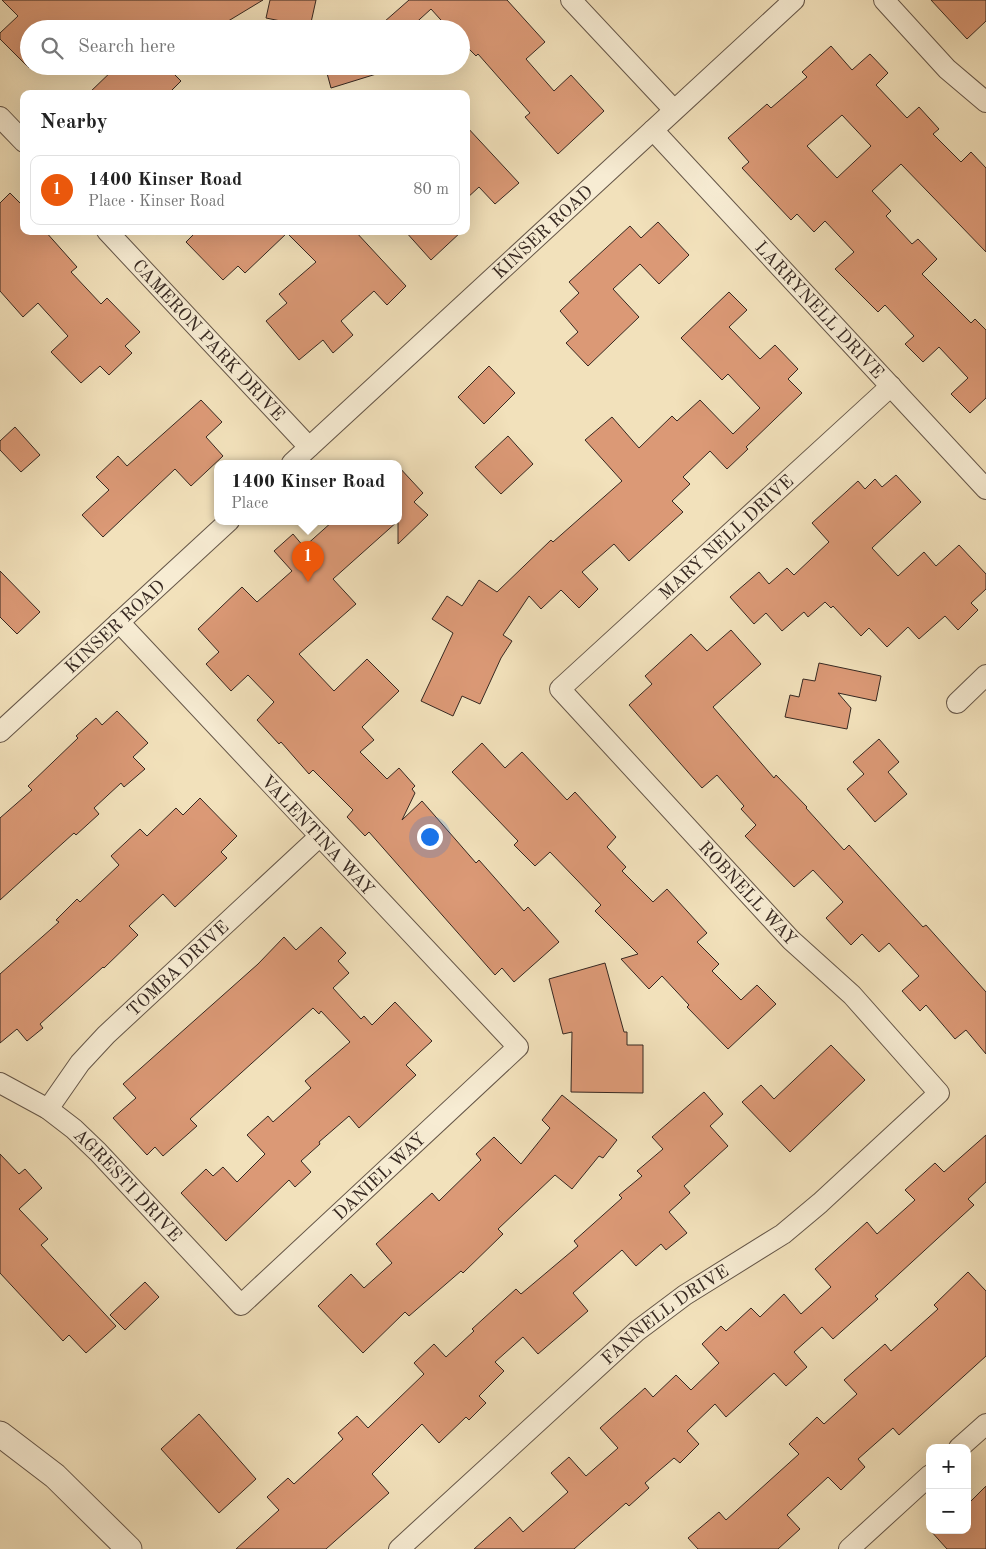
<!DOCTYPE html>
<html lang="en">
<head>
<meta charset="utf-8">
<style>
  body { margin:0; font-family:"Old Standard TT",serif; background:#f2f2f2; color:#222 }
  .controls { position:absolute; right:15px; bottom:15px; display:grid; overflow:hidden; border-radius:10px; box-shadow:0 5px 20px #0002 }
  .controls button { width:45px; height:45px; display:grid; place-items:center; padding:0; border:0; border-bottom:1px solid #e0e0e0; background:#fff; color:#222; font:25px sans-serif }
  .you { position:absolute; left:429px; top:836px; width:18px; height:18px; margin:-12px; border:4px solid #fff; border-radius:50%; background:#1a73e8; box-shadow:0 0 0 8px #1a73e833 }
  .badge { display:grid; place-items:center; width:32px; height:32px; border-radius:50%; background:#ea580c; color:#fff; font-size:16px; font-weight:700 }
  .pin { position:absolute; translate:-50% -41px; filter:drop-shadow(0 1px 2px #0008) }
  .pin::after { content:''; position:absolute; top:26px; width:18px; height:15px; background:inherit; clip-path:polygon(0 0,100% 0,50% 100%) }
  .popup { position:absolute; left:214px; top:460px; width:188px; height:65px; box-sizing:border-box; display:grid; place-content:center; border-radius:10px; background:#fff; filter:drop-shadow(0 1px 4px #0005); font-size:16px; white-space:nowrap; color:#767676 }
  .popup b { font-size:19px; color:#222 }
  .popup::after { content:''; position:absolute; left:50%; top:100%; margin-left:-10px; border:10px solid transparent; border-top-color:#fff }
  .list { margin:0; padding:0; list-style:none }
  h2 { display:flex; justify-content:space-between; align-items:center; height:65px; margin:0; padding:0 20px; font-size:21px }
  h2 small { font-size:16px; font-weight:400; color:#767676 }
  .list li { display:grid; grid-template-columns:32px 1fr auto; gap:15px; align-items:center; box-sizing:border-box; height:70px; margin:0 10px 10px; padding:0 10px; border:1px solid #e0e0e0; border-radius:10px }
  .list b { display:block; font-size:19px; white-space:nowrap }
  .list p { margin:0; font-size:16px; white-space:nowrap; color:#767676 }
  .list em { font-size:16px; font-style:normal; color:#767676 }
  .icon { flex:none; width:28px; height:28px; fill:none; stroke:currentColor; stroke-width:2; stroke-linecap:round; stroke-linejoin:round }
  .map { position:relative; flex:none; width:986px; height:1549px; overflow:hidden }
  .search { position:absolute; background:#fff; box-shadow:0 5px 20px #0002; left:20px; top:20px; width:450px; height:55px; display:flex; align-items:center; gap:12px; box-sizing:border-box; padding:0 18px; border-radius:28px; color:#767676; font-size:19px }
  .panel { position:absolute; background:#fff; box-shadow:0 5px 20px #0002; left:20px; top:90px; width:450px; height:145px; border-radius:10px }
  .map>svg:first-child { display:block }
</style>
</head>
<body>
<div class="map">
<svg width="986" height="1549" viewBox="0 0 986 1549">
  <rect width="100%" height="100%" fill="#f2e1bb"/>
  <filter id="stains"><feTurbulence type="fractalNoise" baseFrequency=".004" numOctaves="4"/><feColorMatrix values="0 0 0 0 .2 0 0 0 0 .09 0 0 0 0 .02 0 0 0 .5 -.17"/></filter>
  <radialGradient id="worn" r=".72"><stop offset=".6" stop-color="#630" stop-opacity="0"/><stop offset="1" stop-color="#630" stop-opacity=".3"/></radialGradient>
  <path fill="#db9976" stroke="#362821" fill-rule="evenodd" d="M2 0H263L215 29H88L83 24 78 29H29V68L0 39V33L18 16Z
    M270 0H316L310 27 266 18Z
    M409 0H507L545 42 526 59 554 91 571 75 604 111 558 154 525 117 530 113 478 54 476 56 461 41V29H449L431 9 409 29H376Z
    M931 0H986V21L967 39Z
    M831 46 852 70 870 54 888 73 876 85 907 118 919 107 939 129 933 134 961 162 971 152 986 168V252L901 164 872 191 891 211 886 216 912 244 918 239 937 259 922 274 971 323 975 319 986 330V398L970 413 951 394 968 378 939 347 923 362 905 344 914 336 885 305 878 312 835 269 854 252 825 221 814 232 797 214 791 220 742 168 749 162 728 138 767 104 771 108 807 77 802 72ZM842 115 871 146 837 178 807 146Z
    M117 66H166L181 81 168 94H88Z
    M325 66H386V71L331 88Z
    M466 126 519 183 495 204 479 187 466 199Z
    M10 193 24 207V231H45L77 267 71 272 101 304 107 298 140 332 125 346 132 353 109 375 100 366 81 383 51 352 68 336 38 303 23 317 0 291V203Z
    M658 222 689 255 659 284 640 264 613 289 639 317 588 366 566 343 578 332 560 311 579 293 569 282 630 226 641 238Z
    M197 231H355L406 286 387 305 374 291 341 321 353 335 333 353 323 340 299 360 266 321 287 303 279 294 316 262 287 233 245 273 238 266 223 280 186 242Z
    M405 231H462L431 260Z
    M729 292 747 310 729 327 760 359 775 345 798 369 788 379 802 393 746 447 748 449 727 469 710 451 683 477 690 484 672 501 683 512 629 561 614 544 582 572 598 589 579 608 561 590 541 609 529 596 503 635 512 641 501 658 480 704 462 696 453 716 421 701 453 633 432 619 447 596 462 606 479 580 497 592 551 540 553 542 622 481 585 440 612 417 639 448 672 416 677 421 700 400 733 434 760 408 728 374 722 380 681 338Z
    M489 366 515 393 484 424 458 397Z
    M201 400 222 422 206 437 223 456 191 486 175 469 103 537 82 515 109 490 96 477 118 456 127 466Z
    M15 427 40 455 21 472 0 450V441Z
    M508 436 533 464 501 494 475 467Z
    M398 466 423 493 414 502 428 515 398 544Z
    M896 475 921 502 872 548 898 576 924 552 936 566 959 545 986 574V589L971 603 978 610 958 630 945 616 919 639 908 627 887 647 869 628 861 636 833 606 831 608 825 602 808 617 804 612 782 631 766 613 754 624 730 597 759 572 769 584 787 568 794 575 829 542 812 523 858 481 865 489 875 479 882 487Z
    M333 521H398L333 579 356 604 299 654 334 691 367 659 399 691 362 727 374 740 360 752 387 779 399 768 415 786 412 789 415 793 402 820 422 801 476 863 479 860 524 911 528 907 559 942 514 982 502 968 495 975 369 832 365 836 347 817 353 810 313 770 309 774 281 742 279 744 257 720 274 702 248 675 231 691 206 664 219 652 198 629 242 587 257 602 292 571 274 551 293 534 304 547Z
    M0 571 40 612 17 634 0 617Z
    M731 630 761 664 713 707 774 778 776 775 807 807 806 808 844 850 849 845 923 927 926 925 986 992V1054L966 1030 955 1039 926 1005 920 1011 902 991 919 976 889 943 879 952 862 934 851 945 826 918 843 902 813 870 794 887 745 836 756 825 741 809 744 806 717 775 702 788 629 705 652 684 645 676 691 634 707 651Z
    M819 663 881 676 876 701 838 693 851 708 847 729 785 717 790 695 799 697 803 679 815 681Z
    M117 711 148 743 133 757 145 769 124 787 121 783 94 808 99 814 76 835 74 833 0 900V818L32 790 28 786 78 738 76 736 96 718 102 725Z
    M879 739 899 762 888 772 907 794 875 822 847 789 864 774 853 762Z
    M482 743 505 768 522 752 567 800 575 792 616 837 607 847 626 867 622 871 653 902 667 889 707 933 697 942 719 964 712 971 741 1000 757 985 776 1004 728 1049 687 1007 689 1005 662 976 649 989 621 959 638 954 595 911 601 905 550 852 535 866 514 845 518 841 452 772Z
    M200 798 237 836 221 852 227 858 175 907 163 894 129 926 138 935 104 968 103 967 40 1024 43 1028 27 1041 17 1029 0 1043V974L59 922 56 920 77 899 80 902 119 865 111 856 140 829 147 836 176 808 183 815Z
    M321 927 346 953 338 961 349 973 333 988 361 1019 364 1016 372 1025 395 1002 432 1041 406 1065 416 1075 359 1128 349 1116 319 1142 320 1144 301 1161 311 1172 295 1187 289 1180 226 1241 181 1193 206 1169 213 1176 223 1167 237 1182 265 1154 247 1135 268 1116 273 1122 311 1088 305 1081 350 1042 321 1011 319 1014 313 1008 190 1119 197 1126 163 1156 155 1147 147 1155 113 1118 136 1098 123 1084 258 964 284 937 296 950Z
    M605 963 624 1032H627V1045H643V1093L571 1092 572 1032 563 1034 549 979Z
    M831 1045 865 1080 790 1152 742 1102 761 1085 774 1099Z
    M704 1092 723 1114 710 1126 728 1146 684 1186 690 1193 669 1212 687 1233 666 1250 661 1244 636 1266 622 1250 573 1293 588 1311 538 1354 523 1337 495 1362 504 1371 479 1396 486 1403 469 1420 466 1417 439 1443 422 1424 372 1474 389 1493 326 1549H236L279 1510 267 1497 288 1478 294 1484 343 1439 338 1433 357 1416 368 1428 424 1374 414 1363 434 1344 446 1357 474 1331 472 1329 516 1289 521 1294 578 1246 574 1241 622 1198 619 1195 642 1176 637 1171 663 1149 652 1137Z
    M562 1095 617 1140 603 1158 599 1156 572 1189 555 1175 498 1229 503 1234 463 1273 461 1271 409 1316 405 1312 363 1353 318 1306 351 1274 364 1288 392 1263 376 1244 432 1193 439 1201 481 1160 476 1154 494 1137 521 1164 550 1128 542 1120Z
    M986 1135V1182L968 1199 974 1205 875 1296 878 1299 833 1339 822 1327 794 1352 807 1367 786 1386 774 1373 726 1417 715 1404 687 1431 699 1444 680 1463 674 1458 645 1483 649 1488 629 1506 626 1503 574 1549H474L510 1517 523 1532 568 1492 551 1473 569 1457 586 1476 618 1448 600 1428 645 1388 653 1397 676 1375 691 1390 719 1363 702 1344 721 1326 726 1331 751 1308 760 1317 784 1294 801 1314 831 1287 815 1269 867 1222 877 1234 915 1200 905 1190 935 1163 944 1172Z
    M0 1154 19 1174 25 1169 42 1188 19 1209 48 1239 41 1245 116 1326 86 1353 69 1335 63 1341 0 1273Z
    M968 1272 986 1291V1356L899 1435 893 1428 858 1459 865 1467 841 1490 828 1477 787 1515 800 1529 778 1549H698L688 1538 719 1512 726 1520 799 1454 789 1444 817 1417 824 1424 857 1394 844 1380 885 1344 891 1351 938 1309 934 1305Z
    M145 1282 159 1297 125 1330 110 1315Z
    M199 1414 256 1479 219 1513 161 1449Z
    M986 1486V1549H947L930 1530H967V1505Z"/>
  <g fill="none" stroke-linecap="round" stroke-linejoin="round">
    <defs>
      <g id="minor">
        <path d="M571 0 674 110"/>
        <path d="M884 0 947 69 986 102"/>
        <path d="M0 117 24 142"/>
        <path id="s1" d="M653 130 986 489"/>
        <path id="s2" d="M107 231 309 447"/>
        <path id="s3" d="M292 463 794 0"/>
        <path d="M957 703 986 675"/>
        <path id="s4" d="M0 732 229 521"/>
        <path id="s5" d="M0 1083 48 1109 74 1129 98 1152 241 1305 518 1047 119 622"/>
        <path id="s6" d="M48 1109 80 1063 106 1035 320 836"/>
        <path d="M959 1448 986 1424"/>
        <path id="s7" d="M399 1549 637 1331 685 1295 783 1234 820 1203 939 1093 852 995 791 940 560 689 891 386"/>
        <path d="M849 1549 930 1475"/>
      </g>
      <path id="tertiary" d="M0 1434 55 1476 129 1549"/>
    </defs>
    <use href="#minor" stroke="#655648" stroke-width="22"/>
    <use href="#tertiary" stroke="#655648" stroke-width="27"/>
    <use href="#minor" stroke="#f7ecd3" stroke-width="20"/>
    <use href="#tertiary" stroke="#f7ecd3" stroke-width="25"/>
  </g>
  <g text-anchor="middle" stroke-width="4" stroke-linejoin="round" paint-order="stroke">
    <g font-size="18" fill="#362821" stroke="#f7ecd3">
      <text dy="6" stroke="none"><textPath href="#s3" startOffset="341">KINSER ROAD</textPath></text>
      <text dy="6" stroke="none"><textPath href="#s1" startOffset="245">LARRYNELL DRIVE</textPath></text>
      <text dy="6" stroke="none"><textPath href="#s2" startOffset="149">CAMERON PARK DRIVE</textPath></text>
      <text dy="6" stroke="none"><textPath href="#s7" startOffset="1488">MARY NELL DRIVE</textPath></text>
      <text dy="6" stroke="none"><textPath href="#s4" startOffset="156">KINSER ROAD</textPath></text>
      <text transform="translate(318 835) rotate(47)" y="6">VALENTINA WAY</text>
      <text transform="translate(748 893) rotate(47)" y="6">ROBNELL WAY</text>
      <text dy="6" stroke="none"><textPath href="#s6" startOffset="192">TOMBA DRIVE</textPath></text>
      <text dy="6" stroke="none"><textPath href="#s5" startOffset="519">DANIEL WAY</textPath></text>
      <text dy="6" stroke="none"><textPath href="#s5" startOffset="165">AGRESTI DRIVE</textPath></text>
      <text dy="6" stroke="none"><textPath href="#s7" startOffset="355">FANNELL DRIVE</textPath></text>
    </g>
  </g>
  <rect width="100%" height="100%" filter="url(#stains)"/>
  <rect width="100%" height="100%" fill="url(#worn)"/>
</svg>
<div class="controls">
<button>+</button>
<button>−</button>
</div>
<div class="you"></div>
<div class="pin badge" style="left:308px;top:582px">1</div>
<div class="popup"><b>1400 Kinser Road</b>Place</div>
<div class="search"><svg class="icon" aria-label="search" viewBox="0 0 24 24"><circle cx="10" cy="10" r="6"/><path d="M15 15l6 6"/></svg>Search here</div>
<section class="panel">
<h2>Nearby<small></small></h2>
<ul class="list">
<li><span class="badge">1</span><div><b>1400 Kinser Road</b><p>Place · Kinser Road</p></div><em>80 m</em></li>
</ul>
</section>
</div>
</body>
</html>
